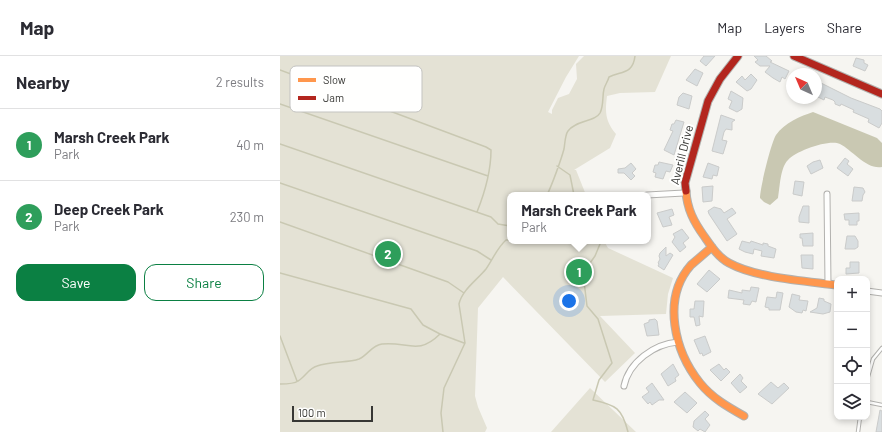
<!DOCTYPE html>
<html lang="en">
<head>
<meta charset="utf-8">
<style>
  body { margin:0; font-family:Barlow,sans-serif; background:#f7f7f7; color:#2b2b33 }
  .controls { position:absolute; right:12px; bottom:12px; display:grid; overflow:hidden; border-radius:8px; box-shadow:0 2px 6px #0003 }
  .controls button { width:36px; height:36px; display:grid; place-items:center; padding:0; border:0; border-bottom:1px solid #e1e1e2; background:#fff; color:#2b2b33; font:20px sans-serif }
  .compass { position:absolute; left:506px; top:12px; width:36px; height:36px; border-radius:50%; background:#fff; box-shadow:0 2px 6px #0003; rotate:316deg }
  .scale { position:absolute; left:12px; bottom:10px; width:81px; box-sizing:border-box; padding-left:4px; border:2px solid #373734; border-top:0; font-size:11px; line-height:14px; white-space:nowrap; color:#373734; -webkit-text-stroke:3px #fffffe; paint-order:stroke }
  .you { position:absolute; left:289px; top:245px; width:14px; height:14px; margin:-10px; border:3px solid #fff; border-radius:50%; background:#1a73e8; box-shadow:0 0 0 6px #1a73e833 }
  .badge { display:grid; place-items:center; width:26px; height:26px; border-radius:50%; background:#0b8043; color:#fff; font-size:13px; font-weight:700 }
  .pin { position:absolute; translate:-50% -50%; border:2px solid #fff; box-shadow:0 1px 4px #0006 }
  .popup { position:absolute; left:227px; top:136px; width:144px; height:52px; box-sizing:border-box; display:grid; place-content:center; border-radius:8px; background:#fff; filter:drop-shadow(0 1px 3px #0005); font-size:13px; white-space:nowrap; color:#7c7c81 }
  .popup b { font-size:15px; color:#2b2b33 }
  .popup::after { content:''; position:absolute; left:50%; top:100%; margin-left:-8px; border:8px solid transparent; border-top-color:#fff }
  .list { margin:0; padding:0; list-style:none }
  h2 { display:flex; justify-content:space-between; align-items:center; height:52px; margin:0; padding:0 16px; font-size:17px }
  h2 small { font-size:13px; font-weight:400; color:#7c7c81 }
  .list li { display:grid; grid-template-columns:26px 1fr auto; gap:12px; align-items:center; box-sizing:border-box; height:72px; padding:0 16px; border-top:1px solid #e1e1e2 }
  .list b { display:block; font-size:15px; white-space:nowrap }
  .list p { margin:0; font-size:13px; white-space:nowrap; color:#7c7c81 }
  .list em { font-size:13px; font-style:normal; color:#7c7c81 }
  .actions { display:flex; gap:8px; padding:12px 16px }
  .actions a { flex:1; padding:9px 0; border:1px solid #0b8043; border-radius:12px; text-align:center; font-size:14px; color:#0b8043 }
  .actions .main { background:#0b8043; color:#fff }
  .icon { flex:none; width:22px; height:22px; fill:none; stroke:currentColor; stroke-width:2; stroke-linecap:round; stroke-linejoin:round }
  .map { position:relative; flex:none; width:602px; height:376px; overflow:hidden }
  header { display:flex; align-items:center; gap:24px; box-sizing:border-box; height:56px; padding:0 20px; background:#fff; border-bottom:1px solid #e1e1e2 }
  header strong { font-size:19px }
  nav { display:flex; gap:22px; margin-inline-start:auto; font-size:14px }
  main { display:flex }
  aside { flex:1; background:#fff }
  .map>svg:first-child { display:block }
</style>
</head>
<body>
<header>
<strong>Map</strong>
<nav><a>Map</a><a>Layers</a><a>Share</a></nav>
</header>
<main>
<aside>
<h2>Nearby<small>2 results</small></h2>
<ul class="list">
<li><span class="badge" style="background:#2e9e5b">1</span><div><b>Marsh Creek Park</b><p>Park</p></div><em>40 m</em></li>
<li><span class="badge" style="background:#2e9e5b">2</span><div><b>Deep Creek Park</b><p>Park</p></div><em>230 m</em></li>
</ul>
<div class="actions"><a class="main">Save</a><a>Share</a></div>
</aside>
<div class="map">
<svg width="602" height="376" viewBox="0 0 602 376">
  <rect width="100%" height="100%" fill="#f6f5f1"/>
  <path fill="#e4e2d5" d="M0 0H299L286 21 268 56 272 58V54L278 42 289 38 297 23 296 8 304 0H391L375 36 340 37 327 40C325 56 325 65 336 78L330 92 294 114H296L306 139H230V185H324L328 192 393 222 388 238 386 258 320 260 355 297 325 326 223 221 198 252 195 340 198 351 207 372 205 376H0Z
    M310 332 356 376H271Z"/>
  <path fill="#c9c8b2" d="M533 56 597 82 602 87V111C587 114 572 94 560 88 549 83 516 95 508 104 500 112 500 131 498 142L490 149 484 146 480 142C480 132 491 87 496 79 504 67 521 60 533 56Z"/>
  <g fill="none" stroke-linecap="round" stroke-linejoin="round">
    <path stroke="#c9c8b2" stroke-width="1.5" d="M0 14 206 91 211 94C211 116 205 136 197 156
      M0 48 208 120
      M0 88 211 161 218 168 230 170
      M277 110 290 119 294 139
      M0 127 197 195 211 204
      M267 139C272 129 281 104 284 93 285 87 285 79 288 75 296 64 315 66 320 57 324 49 322 41 324 33 325 29 328 25 329 21 342 15 353 18 355 0
      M0 166 168 226 184 237
      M318 185 320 188 315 200 303 217 307 250 318 263 332 307 319 324 313 344C336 349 342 352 348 376
      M0 217 131 253 143 269 160 278
      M0 280 17 325
      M0 328C5 328 14 328 18 325 25 321 29 312 37 310 51 305 68 307 79 303 88 299 92 289 102 288 127 285 138 300 160 278L184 287
      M163 376 161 357 164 332 185 287 179 248C182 234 197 224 206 213 213 203 217 192 226 184H230"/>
  </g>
  <path fill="#d9dee0" stroke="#cacbca" d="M424 0H435L426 10 420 5Z
    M474 0H486L492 5 490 6 509 15 505 23 502 21 500 26 493 22 485 16 490 10H480L475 6 478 4Z
    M576 2 584 4V7L588 9 585 15 573 10Z
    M415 13 423 17 417 30 406 24Z
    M471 18 477 24 471 33 467 35 456 26 462 20 465 24Z
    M539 26 571 42 600 53 602 55V67L599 72 588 66 589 63 573 56 574 54 561 48 560 50 555 48V46L553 44 545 41 544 44 536 40V34Z
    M451 35 463 42 462 53 457 56 449 52 452 45 448 43Z
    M403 37 412 40 409 53 397 49 399 41Z
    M441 59 455 64 452 66V74L446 73 444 76 442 84 447 85 443 98 432 95Z
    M396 64 404 66 394 99 384 94 393 75 390 74 392 68H394Z
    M565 102 569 105 567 108 573 113 568 120 557 112Z
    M540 104 543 112 531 118 527 110 533 106Z
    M379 106 393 109 390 116 386 115 383 123 375 121 376 117 373 116 375 109H378Z
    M351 107 356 113 352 117 355 120 351 124 344 117H338V113L345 112Z
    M428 107 439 111 437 120 433 119 432 123 423 121Z
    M515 125 524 126 522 140 513 138Z
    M433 130 432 145 423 146 422 131Z
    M574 131 583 132 585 136 583 139 582 145H572Z
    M523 150H529V167L519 166V161Z
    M434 151 441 153 444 157 452 152 456 157 447 163 457 178 447 185 429 158 428 155Z
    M392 153 394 159 389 161 392 169 383 171 377 157Z
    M579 157V165H577V169H569V164H565L564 158Z
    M402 173 409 182 403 187 406 191 400 196 392 186 395 181 393 178Z
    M533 177V190H523L522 182H520V178Z
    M567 180H575L578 185V191L575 193H565Z
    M462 185 470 187 471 185 483 189V187L488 188V190L496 193 494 202 481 200 482 195 474 193 473 198 465 196 459 193Z
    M386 191V200L390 197 393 199 384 214 378 210 379 208 378 207 380 203 379 200 380 197Z
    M521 199H533V213L522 212Z
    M570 206H579V217L566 218V212H570Z
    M429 214 440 223 427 236 417 228Z
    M471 231 479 232 476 246 472 245 470 249 463 248 464 244 448 242 449 234 462 237V234L470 235Z
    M497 236 503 237 500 254H489V252L485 251 487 241 496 242Z
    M512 238 520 240 519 244 528 245 526 255 523 254 522 257 516 256 509 251Z
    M539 242 544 243V245L551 248 550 256 543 258 530 256 537 252Z
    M415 245H424L423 261 419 260 420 269 416 270 414 261H410V253H414Z
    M375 263 377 265 379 279 367 280 364 268 369 266V264Z
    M425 280 431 296 423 300 422 297 420 298 414 284Z
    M393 308 399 319 395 322 396 325 388 330 381 318Z
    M439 308 444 314 446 312 450 316 441 325 430 314Z
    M460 318 463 322 461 325 467 331 460 337 451 327Z
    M491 326 498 332 504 327 509 332 492 348 478 338Z
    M372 327 384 344H379L372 349 370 346 368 348 362 341 369 336 366 332Z
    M405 336 417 347 407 357 394 346Z
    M600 354 602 355V376H596Z
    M425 355 429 359 425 363 430 369 425 376 420 373 418 375 413 371 414 365Z"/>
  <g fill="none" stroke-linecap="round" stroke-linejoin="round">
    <defs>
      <path id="lane" d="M587 324 593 303 602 292
        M587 346 602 349
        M578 376 580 361"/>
      <path id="street" d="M547 138 548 228
        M367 139 404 137
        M587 235 602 237
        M344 330C349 306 374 288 398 286"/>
      <path id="slow" d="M406 135C407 153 414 166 424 180 431 190 438 201 449 207 476 222 526 225 557 229
        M432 191C425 197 418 203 411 209 381 243 395 296 420 327 432 342 448 351 464 360"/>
      <path id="jam" d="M514 0 602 38
        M406 135 405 127 428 45 440 23 458 0"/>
    </defs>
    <use href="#lane" stroke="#b2b1ae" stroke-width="4.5"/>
    <use href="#street" stroke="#b2b1ae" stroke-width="7"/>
    <use href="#slow" stroke="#b2b1ae" stroke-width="9"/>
    <use href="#jam" stroke="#b2b1ae" stroke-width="9"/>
    <use href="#lane" stroke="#fefefd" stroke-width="2.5"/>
    <use href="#street" stroke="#fefefd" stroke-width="5"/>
    <use href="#slow" stroke="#ff974d" stroke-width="7"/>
    <use href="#jam" stroke="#b3261e" stroke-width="7"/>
  </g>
  <g text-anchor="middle" stroke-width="4" stroke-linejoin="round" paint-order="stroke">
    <g font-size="12" fill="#373734" stroke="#fffffe">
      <text transform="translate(402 99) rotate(-76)" y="4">Averill Drive</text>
    </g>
  </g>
  <rect x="10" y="10" width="132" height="46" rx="6" fill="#fffffe" stroke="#c3c3c1" stroke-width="1"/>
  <rect x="18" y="22" width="18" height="4" fill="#ff974d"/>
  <rect x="18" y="40" width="18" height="4" fill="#b3261e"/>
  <g font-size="11" fill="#373734">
    <text x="43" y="28">Slow</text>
    <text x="43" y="46">Jam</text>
  </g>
</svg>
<div class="controls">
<button>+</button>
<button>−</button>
<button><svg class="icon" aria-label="locate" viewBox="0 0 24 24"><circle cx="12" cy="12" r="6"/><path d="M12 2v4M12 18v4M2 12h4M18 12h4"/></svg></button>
<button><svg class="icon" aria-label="layers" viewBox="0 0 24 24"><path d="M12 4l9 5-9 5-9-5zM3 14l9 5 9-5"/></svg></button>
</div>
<svg class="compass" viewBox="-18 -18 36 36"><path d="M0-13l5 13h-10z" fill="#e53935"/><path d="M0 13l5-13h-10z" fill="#7c7c81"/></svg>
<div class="scale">100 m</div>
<div class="you"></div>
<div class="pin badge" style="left:299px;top:216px;background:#2e9e5b">1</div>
<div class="popup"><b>Marsh Creek Park</b>Park</div>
<div class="pin badge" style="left:108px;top:198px;background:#2e9e5b">2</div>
</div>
</main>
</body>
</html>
